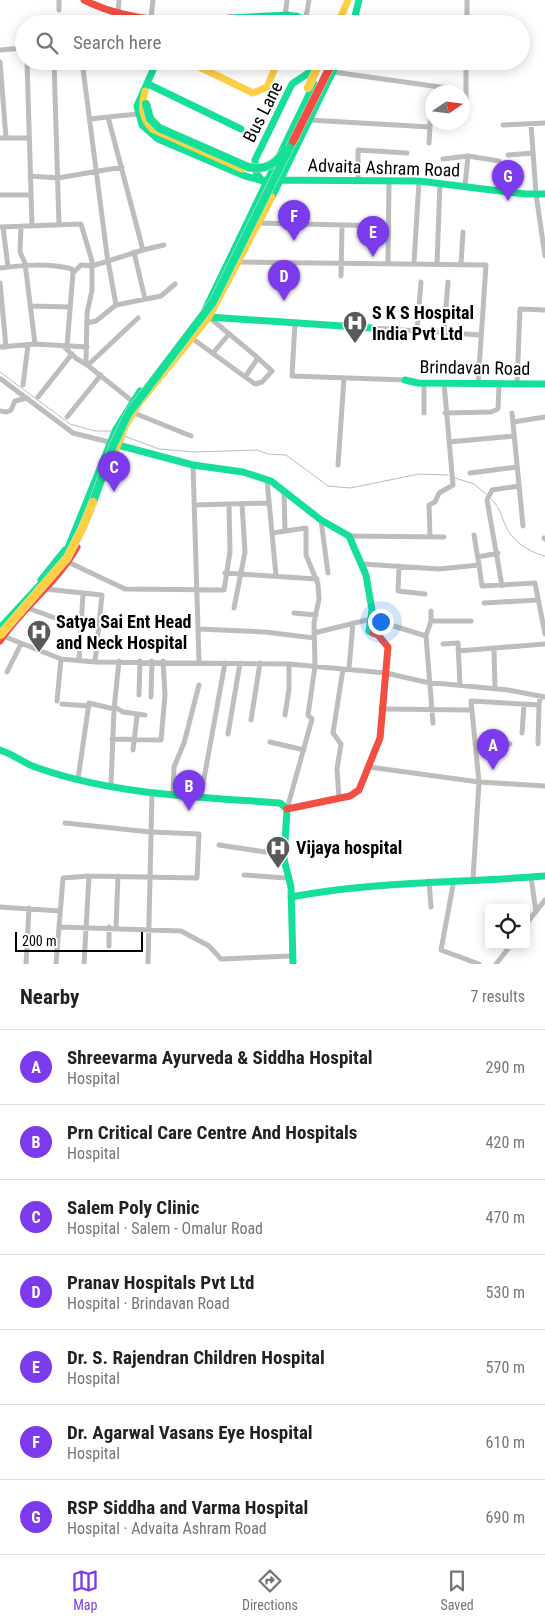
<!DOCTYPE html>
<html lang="en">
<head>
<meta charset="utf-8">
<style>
  body { margin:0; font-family:"Roboto Condensed",sans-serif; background:#f6f6f6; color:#222 }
  .controls { position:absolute; right:15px; bottom:15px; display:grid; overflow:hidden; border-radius:5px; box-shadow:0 2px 12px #0003 }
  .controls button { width:45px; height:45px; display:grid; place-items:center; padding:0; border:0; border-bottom:1px solid #e0e0e0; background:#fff; color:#222; font:25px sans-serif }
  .compass { position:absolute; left:425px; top:85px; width:45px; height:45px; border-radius:50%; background:#fff; box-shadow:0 2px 12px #0003; rotate:77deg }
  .scale { position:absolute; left:15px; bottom:12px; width:128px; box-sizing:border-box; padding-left:5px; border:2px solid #000; border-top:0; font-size:14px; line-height:18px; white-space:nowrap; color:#000; -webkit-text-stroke:4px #fff; paint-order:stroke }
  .you { position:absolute; left:380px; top:621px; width:18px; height:18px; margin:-12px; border:4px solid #fff; border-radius:50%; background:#1a73e8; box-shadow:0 0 0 8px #1a73e833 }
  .badge { display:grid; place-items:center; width:32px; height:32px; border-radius:50%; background:#7c3aed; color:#fff; font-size:16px; font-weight:700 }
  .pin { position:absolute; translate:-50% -41px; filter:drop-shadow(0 1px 2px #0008) }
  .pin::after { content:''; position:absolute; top:26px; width:18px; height:15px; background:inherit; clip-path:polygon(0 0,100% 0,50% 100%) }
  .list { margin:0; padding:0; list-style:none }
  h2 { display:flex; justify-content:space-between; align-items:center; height:65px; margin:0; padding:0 20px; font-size:21px }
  h2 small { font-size:16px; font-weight:400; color:#767676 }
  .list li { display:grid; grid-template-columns:32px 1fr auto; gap:15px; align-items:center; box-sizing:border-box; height:75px; padding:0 20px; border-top:1px solid #e0e0e0 }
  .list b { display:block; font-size:19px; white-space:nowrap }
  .list p { margin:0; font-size:16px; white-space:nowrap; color:#767676 }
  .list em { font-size:16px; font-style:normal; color:#767676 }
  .icon { flex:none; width:28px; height:28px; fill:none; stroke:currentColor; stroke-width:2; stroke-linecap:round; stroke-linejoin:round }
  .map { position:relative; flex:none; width:545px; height:964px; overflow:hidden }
  .search { position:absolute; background:#fff; box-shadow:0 2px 12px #0003; left:15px; right:15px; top:15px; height:55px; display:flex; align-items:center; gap:12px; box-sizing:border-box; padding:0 18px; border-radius:28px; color:#767676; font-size:19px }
  .sheet { height:590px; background:#fff }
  nav { display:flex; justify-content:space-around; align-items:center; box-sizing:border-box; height:70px; border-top:1px solid #e0e0e0; background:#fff; font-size:14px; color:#767676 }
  nav a { display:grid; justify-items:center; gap:2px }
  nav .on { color:#7c3aed }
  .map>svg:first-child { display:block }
</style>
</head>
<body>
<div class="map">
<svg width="545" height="964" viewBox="0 0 545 964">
  <rect width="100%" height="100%" fill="#fff"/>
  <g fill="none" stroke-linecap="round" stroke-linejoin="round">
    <path stroke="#bababa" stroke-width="1" d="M0 372 70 424 95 431H111
      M124 436 159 449 195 452 257 450 268 454 286 455 328 486 350 488 419 474 448 475
      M455 478 474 484 486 494
      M491 499C503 509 502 525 512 536 519 545 534 554 545 556"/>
    <path stroke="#bdbdbd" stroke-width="5" d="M59 0V10
      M118 13 119 0
      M285 17 287 0
      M306 17 309 0
      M151 18 153 0
      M467 24V0
      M0 50 24 48
      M27 61 32 226
      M54 61 59 225
      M82 61 107 255 116 305
      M0 62 6 138
      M405 66V61
      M333 72 447 88
      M466 106V61
      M90 119 108 117
      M309 120 430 127
      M531 124 536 194 545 256
      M503 125 545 123
      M0 138H29
      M429 143 431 110
      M508 155 533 153
      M443 159 468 156 499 161
      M30 176 58 178 122 167
      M358 181V150L407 153
      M465 185 468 156
      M0 195H31
      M257 223 389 226
      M0 227 81 224 92 261V290L87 313 86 364 132 401
      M3 227 8 267
      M143 250 164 245
      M134 252 145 299
      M238 262 486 265 478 384
      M388 262 389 181
      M414 263 419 181
      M437 264 440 183
      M461 265 463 232
      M0 268C24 265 48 263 72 269L73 273 81 265 92 266 143 250 108 117 138 114
      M341 276 342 226
      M0 283 6 347
      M30 306 70 307
      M210 318 258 358 245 377
      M87 323 96 321 116 305 161 296 175 284
      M295 323 292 376 405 380
      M372 328 481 335
      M417 332 421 282
      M444 332 448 282
      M193 339 255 384 262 382 272 371 258 358
      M35 344 87 347
      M63 346 77 359 86 364
      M67 346 73 273
      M0 347 35 344 25 263 20 252 21 226
      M213 353 229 334
      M88 365 138 318
      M1 379 73 433 109 442
      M517 384 520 309 545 310
      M23 385 28 345
      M38 397 72 354
      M0 411 7 412 11 410 15 401 27 398
      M134 413 191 436
      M424 413V383
      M445 413 491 412 498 409 499 384
      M512 413 523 526
      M67 417 101 375
      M513 422 545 417
      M449 442 514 436
      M193 465 199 662
      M338 465 344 378
      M470 473 517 467
      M267 480 276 576
      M284 492 285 531
      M195 505 269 503
      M321 520 328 573
      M272 533 306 528V555L318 584 319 599 314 623 315 666 308 715 312 719 287 809
      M474 535 479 565
      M349 536 444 537
      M430 536 429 505 435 502 439 493 453 485 444 383
      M544 538 545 539
      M478 557 498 553
      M68 562 125 589 224 590 230 552 229 504
      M362 564 439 569 479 565 482 586 535 583 545 634
      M399 566 398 591 425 594
      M225 573 317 579
      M502 586 487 500 492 490 519 486
      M45 589 102 595 95 662
      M484 603 538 600
      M28 608 63 621 81 624
      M234 608 245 552 242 504
      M294 613 316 615
      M431 621H471
      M198 629 265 632 314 638
      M314 633 371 619 426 636 433 723
      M3 636 61 659 95 662 289 664 386 673 425 682 508 690 545 697
      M426 636 431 621V611
      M443 644 458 643 460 685
      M494 649 495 688
      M458 651 545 644
      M79 660 83 594
      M349 669 353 623
      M7 672 21 644
      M139 695 140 661
      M540 696 539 705 471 701 479 782 545 786
      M151 697 152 661
      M57 701 61 659
      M62 704 89 706
      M115 707 123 712 145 715
      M381 709 471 710
      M285 715 289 689V664
      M251 720 260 663
      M522 733 524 704
      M228 734 240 663
      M112 739 161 740 165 695 163 661
      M270 742 304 750
      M475 744H510
      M538 744 539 705
      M133 750 137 716
      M369 767 479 782 473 879
      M78 779 89 703 114 709
      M111 785 114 709 119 661
      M173 795 174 767 184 743 199 685
      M201 795 225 663
      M339 798 337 769 341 744 333 733 343 669
      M219 845 285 855
      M244 875 286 878
      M531 877 536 912
      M454 880 441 950 479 964
      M429 881 431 907
      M0 907 60 911
      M526 924 545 900
      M59 927 63 878 89 876 197 878 199 834 150 832 65 823
      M116 927 118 876
      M109 946V927
      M26 964 29 908
      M56 964 59 927 181 931 209 946 221 959 291 956
      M84 964 89 876
      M148 964 152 793
      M496 964 511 945"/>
    <path stroke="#16e098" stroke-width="7" d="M231 18 288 15 327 24
      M294 24 296 16
      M353 24 359 0
      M157 61 137 106 142 125 158 139 245 176 260 180 419 181 525 194H545
      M148 84 241 129
      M262 181 256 172 255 160 287 94 292 84 319 66
      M272 197 338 61
      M205 310 314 84
      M209 317 372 328
      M405 380 418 383 545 384
      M114 444 193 465 243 472 271 481 321 520 349 536 366 575 372 610 369 631 373 633
      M65 555 116 429 140 391
      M41 580 65 550
      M0 628 47 577
      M0 750C14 754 24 764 38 768 115 795 199 797 280 803L287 809 284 859 291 887 293 964
      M291 897C375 881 460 883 545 876"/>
    <path stroke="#ffcf43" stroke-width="7" d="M338 24 348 0
      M187 61 253 93 267 87 278 61
      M145 91C141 106 141 117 152 129L242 169
      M105 476 126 425 140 402 209 317 272 197"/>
    <path stroke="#f24e42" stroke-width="7" d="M84 0C130 23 181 23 231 18
      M0 641C23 607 57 583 77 547
      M287 809 350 796 359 790 380 738 388 647 378 635 373 633"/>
    <defs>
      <path id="fast-bridge" d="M146 104 150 119 159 128 248 167C265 171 276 164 285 150
        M93 502 113 446 128 414 213 302 293 141"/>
      <path id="slow-bridge" d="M308 88 320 61
        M0 635 67 558 82 529 93 502"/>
      <path id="jam-bridge" d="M293 141 333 61"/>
    </defs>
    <use href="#fast-bridge" stroke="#dbdbdb" stroke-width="9" stroke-linecap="butt"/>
    <use href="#slow-bridge" stroke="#dbdbdb" stroke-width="9" stroke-linecap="butt"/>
    <use href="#jam-bridge" stroke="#dbdbdb" stroke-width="9" stroke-linecap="butt"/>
    <use href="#fast-bridge" stroke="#16e098" stroke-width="8"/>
    <use href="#slow-bridge" stroke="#ffcf43" stroke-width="8"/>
    <use href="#jam-bridge" stroke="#f24e42" stroke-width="8"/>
  </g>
  <defs>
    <symbol id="hospital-pin" viewBox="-11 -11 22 30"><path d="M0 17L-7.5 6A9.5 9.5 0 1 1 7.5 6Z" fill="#595959" stroke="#fff"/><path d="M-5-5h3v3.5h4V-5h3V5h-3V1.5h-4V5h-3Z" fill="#fff"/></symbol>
  </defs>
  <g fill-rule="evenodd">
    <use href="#hospital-pin" x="341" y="309" width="28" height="38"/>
    <use href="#hospital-pin" x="25" y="618" width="28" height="38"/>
    <use href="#hospital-pin" x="264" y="834" width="28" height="38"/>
  </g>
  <g text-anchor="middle" stroke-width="4" stroke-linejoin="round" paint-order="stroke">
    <g font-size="18" fill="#000" stroke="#fff">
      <text transform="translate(263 112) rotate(-63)" y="6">Bus Lane</text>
      <text transform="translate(384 168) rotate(2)" y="6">Advaita Ashram Road</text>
      <text transform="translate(475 368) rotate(1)" y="6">Brindavan Road</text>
    </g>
    <g font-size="18" font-weight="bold" fill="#000" stroke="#fff" text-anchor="start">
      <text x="372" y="319">S K S Hospital<tspan x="372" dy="21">India Pvt Ltd</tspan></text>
      <text x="56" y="628">Satya Sai Ent Head<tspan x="56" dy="21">and Neck Hospital</tspan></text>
      <text x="296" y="854">Vijaya hospital</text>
    </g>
  </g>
</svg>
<div class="controls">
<button><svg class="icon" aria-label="locate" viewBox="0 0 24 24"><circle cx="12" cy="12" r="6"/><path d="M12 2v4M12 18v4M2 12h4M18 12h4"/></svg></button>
</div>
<svg class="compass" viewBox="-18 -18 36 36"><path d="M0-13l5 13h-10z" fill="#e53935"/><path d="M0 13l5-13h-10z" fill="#767676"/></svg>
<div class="scale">200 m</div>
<div class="you"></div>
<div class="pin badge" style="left:493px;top:770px">A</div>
<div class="pin badge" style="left:189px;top:811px">B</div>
<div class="pin badge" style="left:114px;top:492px">C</div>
<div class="pin badge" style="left:284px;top:301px">D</div>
<div class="pin badge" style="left:373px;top:257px">E</div>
<div class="pin badge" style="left:294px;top:241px">F</div>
<div class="pin badge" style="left:508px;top:201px">G</div>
<div class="search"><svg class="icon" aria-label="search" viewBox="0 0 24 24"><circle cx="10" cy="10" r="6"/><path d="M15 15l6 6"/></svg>Search here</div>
</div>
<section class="sheet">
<h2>Nearby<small>7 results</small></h2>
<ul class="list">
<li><span class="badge">A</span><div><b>Shreevarma Ayurveda &amp; Siddha Hospital</b><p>Hospital</p></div><em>290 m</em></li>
<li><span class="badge">B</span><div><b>Prn Critical Care Centre And Hospitals</b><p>Hospital</p></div><em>420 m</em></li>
<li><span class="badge">C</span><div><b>Salem Poly Clinic</b><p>Hospital · Salem - Omalur Road</p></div><em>470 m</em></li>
<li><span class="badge">D</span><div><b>Pranav Hospitals Pvt Ltd</b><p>Hospital · Brindavan Road</p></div><em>530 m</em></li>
<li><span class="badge">E</span><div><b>Dr. S. Rajendran Children Hospital</b><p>Hospital</p></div><em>570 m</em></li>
<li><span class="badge">F</span><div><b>Dr. Agarwal Vasans Eye Hospital</b><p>Hospital</p></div><em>610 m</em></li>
<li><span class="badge">G</span><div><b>RSP Siddha and Varma Hospital</b><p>Hospital · Advaita Ashram Road</p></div><em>690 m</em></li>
</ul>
</section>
<nav>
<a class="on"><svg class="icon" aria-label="map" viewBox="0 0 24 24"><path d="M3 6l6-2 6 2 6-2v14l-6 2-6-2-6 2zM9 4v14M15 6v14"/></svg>Map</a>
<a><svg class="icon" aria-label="directions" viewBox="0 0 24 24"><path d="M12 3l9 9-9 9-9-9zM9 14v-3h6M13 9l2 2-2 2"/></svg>Directions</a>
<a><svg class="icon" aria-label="saved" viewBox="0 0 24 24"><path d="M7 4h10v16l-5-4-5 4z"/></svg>Saved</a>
</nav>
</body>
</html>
